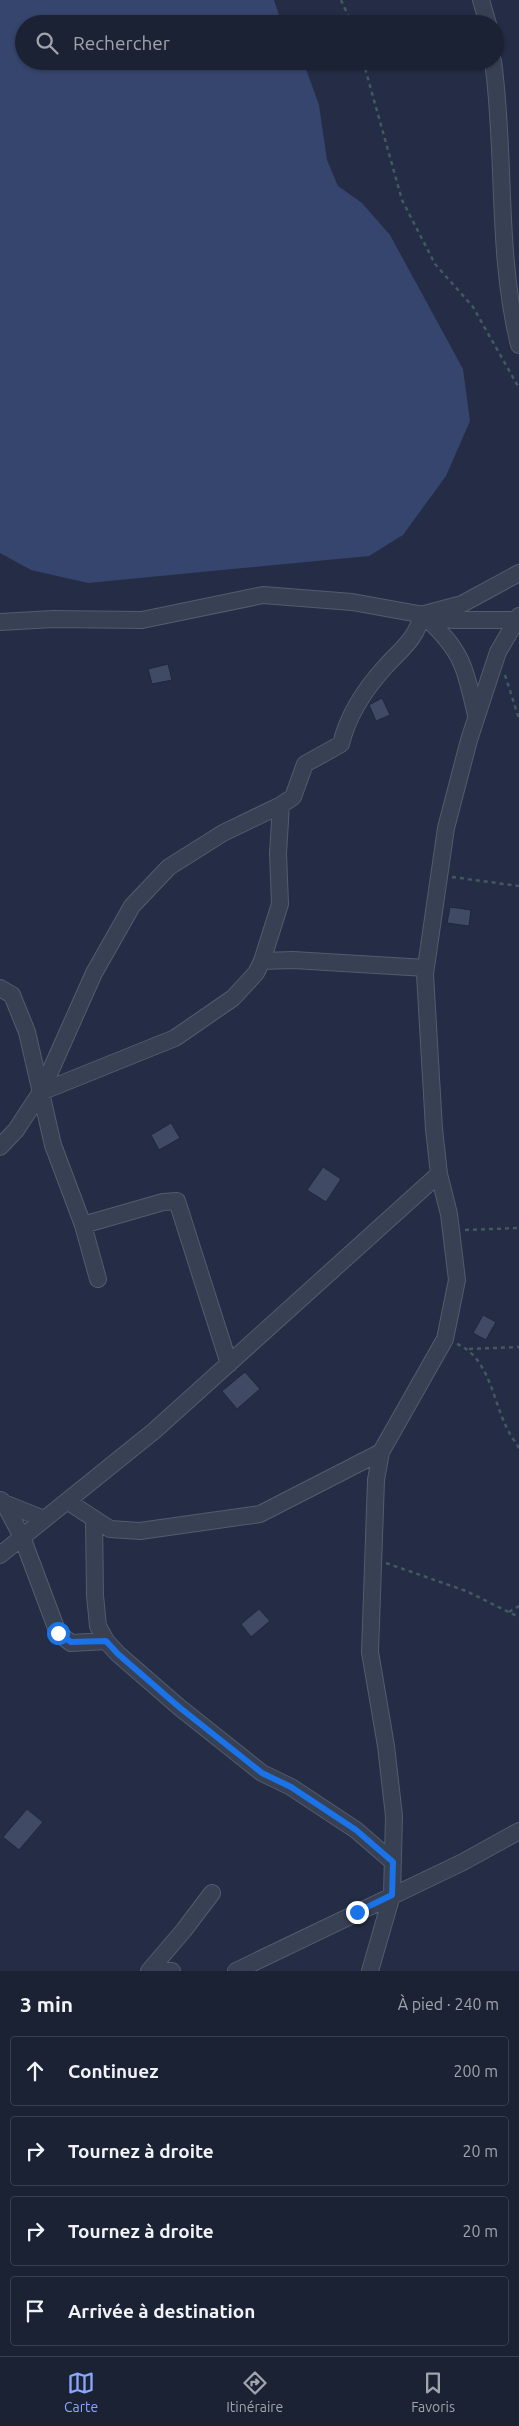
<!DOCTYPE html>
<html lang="fr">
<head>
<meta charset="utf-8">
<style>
  body { margin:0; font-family:Ubuntu,sans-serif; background:#282f40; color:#f1f3f6 }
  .stop { position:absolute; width:15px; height:15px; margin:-11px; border:4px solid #1a73e8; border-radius:50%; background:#fff }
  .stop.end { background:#1a73e8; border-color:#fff; box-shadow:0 1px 5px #0008 }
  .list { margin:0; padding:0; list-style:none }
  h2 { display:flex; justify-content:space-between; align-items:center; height:65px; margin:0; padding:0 20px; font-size:21px }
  h2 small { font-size:16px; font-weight:400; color:#a0a4ac }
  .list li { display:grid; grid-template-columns:32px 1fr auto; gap:15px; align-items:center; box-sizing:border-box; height:70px; margin:0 10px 10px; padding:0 10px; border:1px solid #393f4f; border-radius:5px }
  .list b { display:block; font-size:19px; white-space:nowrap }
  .list em { font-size:16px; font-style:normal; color:#a0a4ac }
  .icon { flex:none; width:28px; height:28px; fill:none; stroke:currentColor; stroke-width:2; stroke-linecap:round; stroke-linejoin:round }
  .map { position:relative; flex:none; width:519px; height:1971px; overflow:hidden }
  .search { position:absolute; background:#1b2234; box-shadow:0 1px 4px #0004; left:15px; right:15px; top:15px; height:55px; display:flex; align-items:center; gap:12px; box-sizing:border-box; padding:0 18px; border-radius:28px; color:#a0a4ac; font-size:19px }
  .sheet { height:385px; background:#1b2234 }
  nav { display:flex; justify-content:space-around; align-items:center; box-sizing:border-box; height:70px; border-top:1px solid #393f4f; background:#1b2234; font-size:14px; color:#a0a4ac }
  nav a { display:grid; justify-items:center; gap:2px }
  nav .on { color:#89a7ff }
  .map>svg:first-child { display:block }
</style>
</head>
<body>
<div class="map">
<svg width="519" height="1971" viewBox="0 0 519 1971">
  <rect width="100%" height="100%" fill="#242d45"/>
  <path fill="#36456d" d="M0 0H274L282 24H24V61H301L306 69 319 105 327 160 338 186 362 203 390 235 463 369 470 421 446 476 403 535 369 556 88 583 31 570 0 553Z"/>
  <path fill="#404a65" stroke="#1f273b" d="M168 664 172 680 152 684 148 669Z
    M382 698 390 715 376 721 369 705Z
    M450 907 471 910 469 926 447 923Z
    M171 1123 180 1138 159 1150 151 1135Z
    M323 1167 341 1179 326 1202 307 1190Z
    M483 1315 496 1322 486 1340 473 1333Z
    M245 1372 260 1389 237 1409 222 1391Z
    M259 1609 270 1621 251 1637 241 1624Z
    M27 1809 43 1822 19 1850 3 1837Z"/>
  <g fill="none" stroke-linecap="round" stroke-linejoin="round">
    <defs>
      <path id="street" d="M481 0 488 24
        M493 61C506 156 496 252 519 345
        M428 613 462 604 519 573
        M422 614C462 650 464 664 476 715
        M0 622 53 619 142 620 263 595 352 602 452 620H519
        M262 961 293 960 426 968
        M0 988 12 995 27 1032 53 1145 83 1225 98 1279
        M41 1092 175 1038 233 998 256 973 262 961 280 904 278 853 281 805
        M0 1147 16 1130 41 1092 94 973 132 906 169 867 223 833 281 805 293 797 305 764 341 744C348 715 365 689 385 667 402 648 416 640 422 614
        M83 1225 163 1202 177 1201 229 1364
        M1 1500 4 1503 44 1519
        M67 1501 110 1529 140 1531 260 1514 381 1452
        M4 1503 22 1537 58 1633 71 1643 106 1641
        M94 1519 95 1595 98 1626 106 1641 118 1654 179 1707 262 1773 291 1787 356 1830 393 1862
        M0 1555 154 1431 439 1174
        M149 1971 184 1930 212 1893
        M166 1971H172
        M236 1971 463 1862 519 1831
        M370 1971 392 1895 394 1816 386 1746 370 1652 376 1480 381 1452 445 1339 457 1280 449 1214 439 1174 434 1129 425 974 446 828 469 740 491 673 498 652 519 616"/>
    </defs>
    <use href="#street" stroke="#545b6e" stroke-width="18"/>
    <path stroke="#41595f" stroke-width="2.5" stroke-dasharray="4 4" stroke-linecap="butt" d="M341 0 352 24
      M363 61 402 200 435 264 473 307 519 388
      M505 675 519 719
      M452 877 519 886
      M465 1230 519 1228
      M457 1344C488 1357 492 1396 505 1424 508 1432 514 1440 519 1448
      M469 1349 519 1347
      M386 1563 466 1591 519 1617
      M509 1612 519 1606"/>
    <use href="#street" stroke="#384054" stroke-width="16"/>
  </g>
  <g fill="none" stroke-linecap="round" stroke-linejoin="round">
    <path stroke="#1a73e8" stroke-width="6" d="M58 1633 71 1642 106 1641 118 1654 179 1707 262 1773 291 1787 356 1830 393 1862 392 1895 357 1912"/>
  </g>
</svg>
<div class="stop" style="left:58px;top:1633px"></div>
<div class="stop end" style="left:357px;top:1912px"></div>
<div class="search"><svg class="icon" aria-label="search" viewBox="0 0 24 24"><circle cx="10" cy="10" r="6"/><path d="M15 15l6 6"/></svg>Rechercher</div>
</div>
<section class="sheet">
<h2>3 min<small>À pied · 240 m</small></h2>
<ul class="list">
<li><svg class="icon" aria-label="ahead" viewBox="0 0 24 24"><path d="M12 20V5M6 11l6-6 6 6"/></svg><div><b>Continuez</b></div><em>200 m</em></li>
<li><svg class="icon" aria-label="right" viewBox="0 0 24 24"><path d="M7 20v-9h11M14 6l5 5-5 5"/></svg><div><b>Tournez à droite</b></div><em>20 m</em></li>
<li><svg class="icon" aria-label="right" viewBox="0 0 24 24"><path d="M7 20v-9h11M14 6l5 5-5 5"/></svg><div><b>Tournez à droite</b></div><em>20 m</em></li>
<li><svg class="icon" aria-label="arrive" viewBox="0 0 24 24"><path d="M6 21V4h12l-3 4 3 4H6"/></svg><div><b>Arrivée à destination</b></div></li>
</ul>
</section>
<nav>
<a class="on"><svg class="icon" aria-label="map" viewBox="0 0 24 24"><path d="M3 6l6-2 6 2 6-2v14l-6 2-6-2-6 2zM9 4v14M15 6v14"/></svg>Carte</a>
<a><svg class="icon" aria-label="directions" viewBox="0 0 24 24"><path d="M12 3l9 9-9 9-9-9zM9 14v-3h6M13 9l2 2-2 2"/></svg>Itinéraire</a>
<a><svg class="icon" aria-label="saved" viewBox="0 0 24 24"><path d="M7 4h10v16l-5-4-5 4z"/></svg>Favoris</a>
</nav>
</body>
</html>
